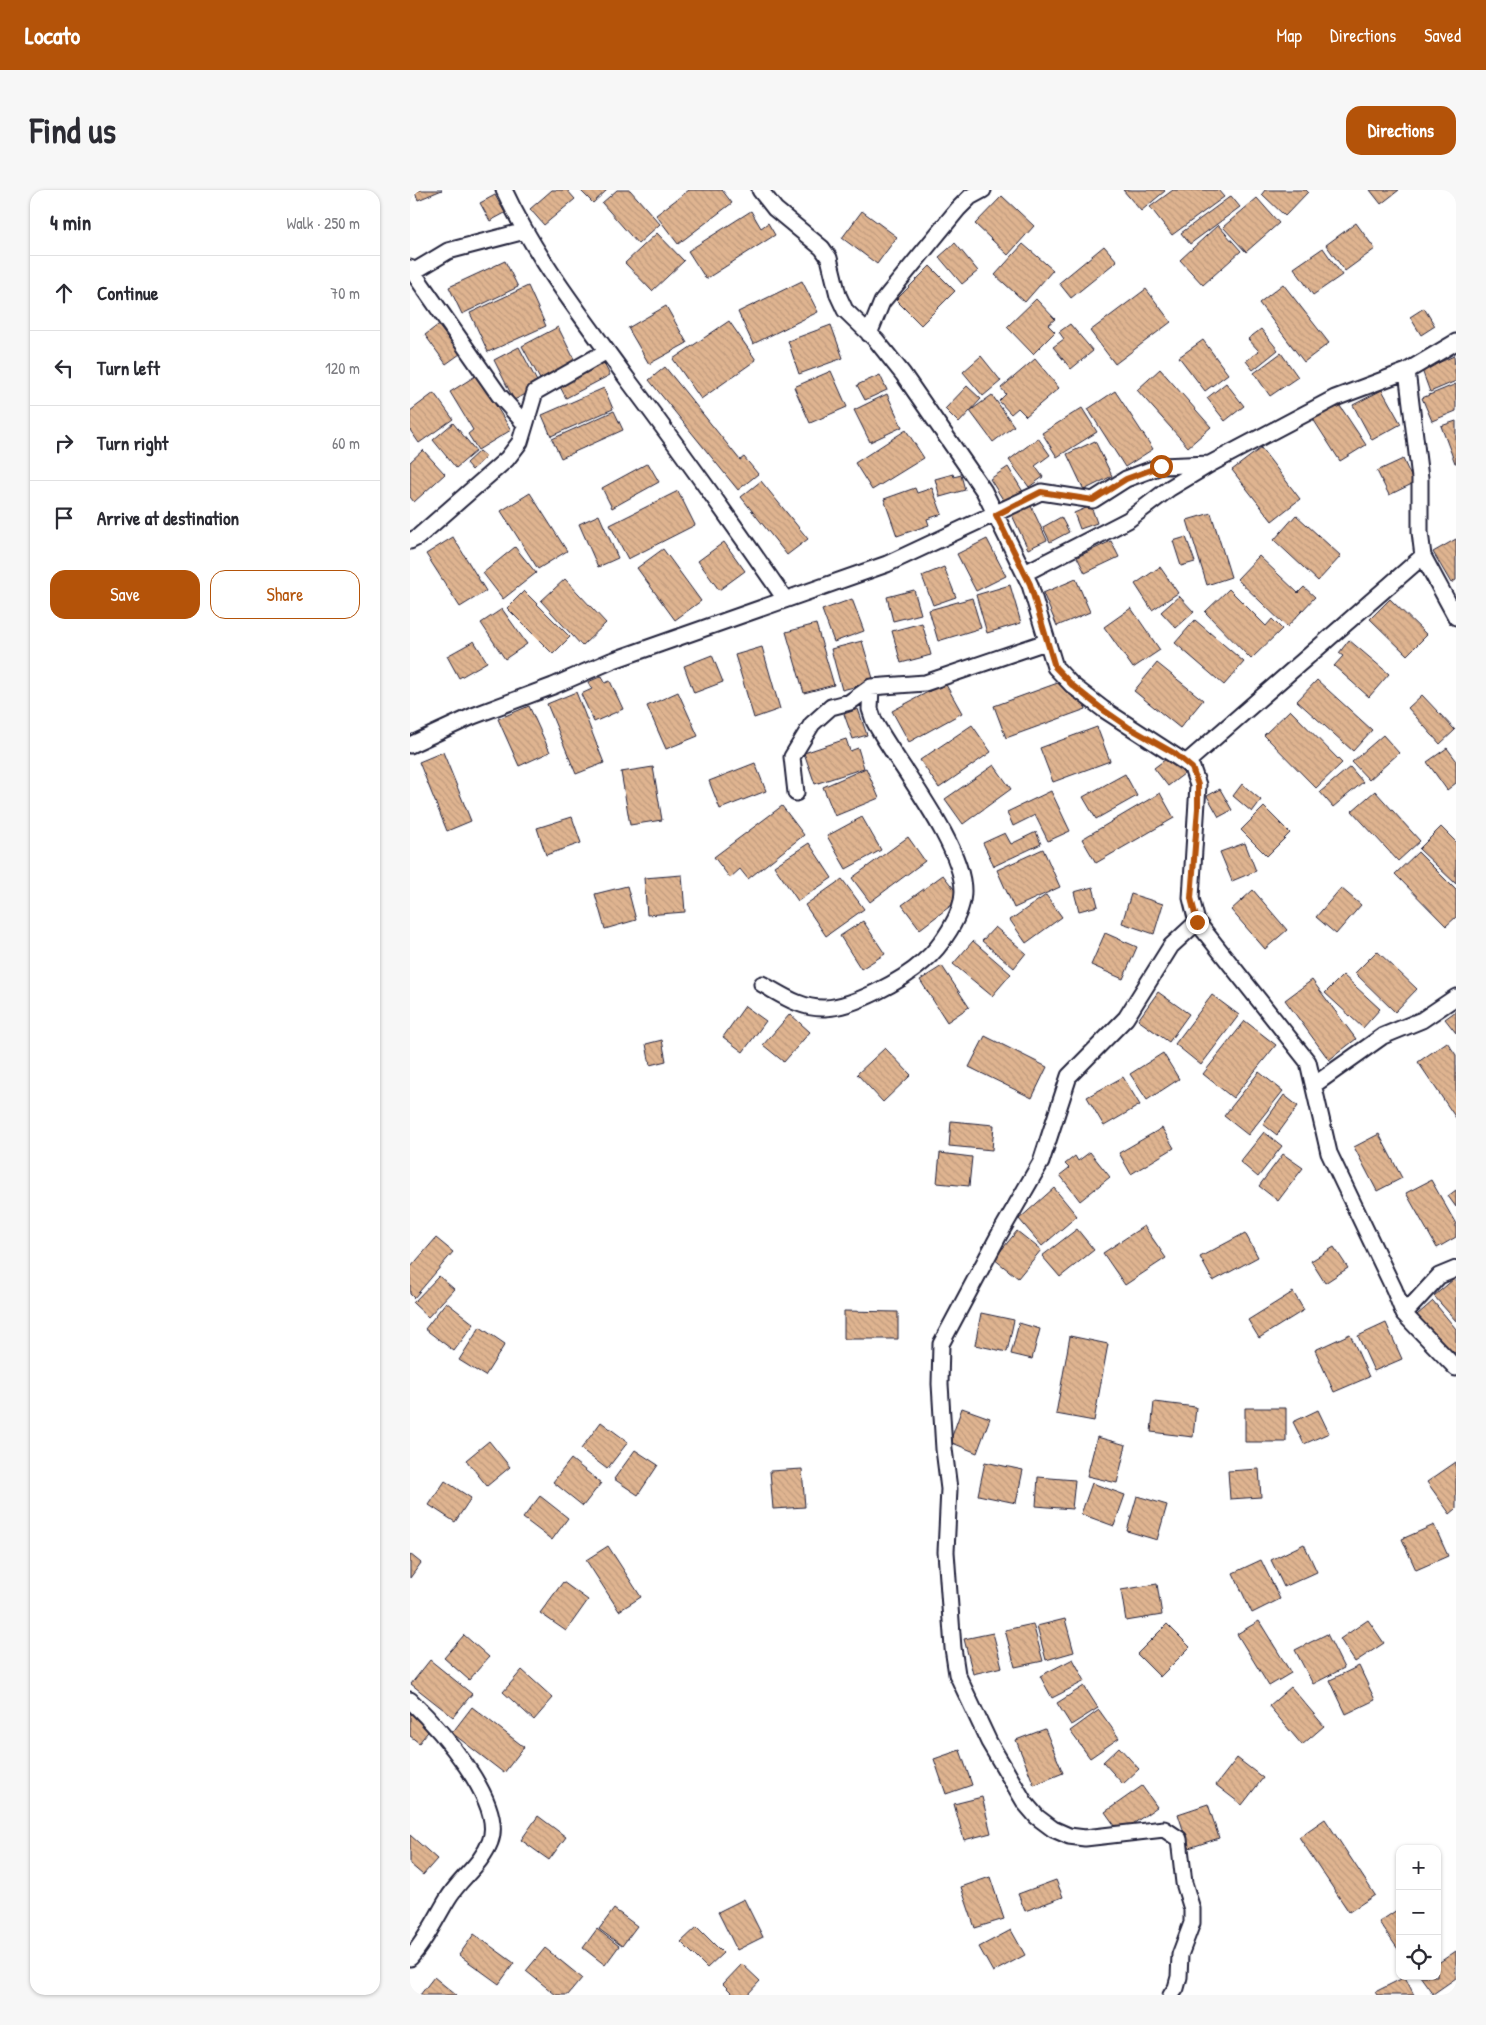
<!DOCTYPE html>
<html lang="en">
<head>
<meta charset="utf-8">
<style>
  body { margin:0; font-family:"Patrick Hand",sans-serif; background:#f7f7f7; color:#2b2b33 }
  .controls { position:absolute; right:15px; bottom:15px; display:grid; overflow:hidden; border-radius:10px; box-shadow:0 1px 4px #0004 }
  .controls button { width:45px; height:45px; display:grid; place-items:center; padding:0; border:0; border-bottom:1px solid #e1e1e2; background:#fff; color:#2b2b33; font:25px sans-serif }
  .stop { position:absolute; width:15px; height:15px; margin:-11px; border:4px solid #b45309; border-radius:50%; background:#fff }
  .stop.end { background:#b45309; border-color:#fff; box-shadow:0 1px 5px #0008 }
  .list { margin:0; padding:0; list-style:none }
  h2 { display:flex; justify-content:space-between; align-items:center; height:65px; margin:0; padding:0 20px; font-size:21px }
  h2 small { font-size:16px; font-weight:400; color:#7c7c81 }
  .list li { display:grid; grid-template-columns:32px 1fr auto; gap:15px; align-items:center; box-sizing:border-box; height:75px; padding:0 20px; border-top:1px solid #e1e1e2 }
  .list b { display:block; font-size:19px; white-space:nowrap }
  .list em { font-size:16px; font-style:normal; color:#7c7c81 }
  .actions { display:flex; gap:10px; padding:15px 20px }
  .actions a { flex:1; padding:11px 0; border:1px solid #b45309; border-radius:15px; text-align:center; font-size:18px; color:#b45309 }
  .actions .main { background:#b45309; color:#fff }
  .icon { flex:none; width:28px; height:28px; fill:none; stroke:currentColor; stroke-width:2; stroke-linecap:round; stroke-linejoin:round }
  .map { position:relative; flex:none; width:1046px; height:1805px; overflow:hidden; border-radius:15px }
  header { display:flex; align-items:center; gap:30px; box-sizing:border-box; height:70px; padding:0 25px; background:#b45309; color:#fff }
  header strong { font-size:24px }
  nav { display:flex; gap:28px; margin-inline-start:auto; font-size:18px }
  .intro { display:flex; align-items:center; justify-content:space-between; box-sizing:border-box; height:120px; padding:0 30px }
  h1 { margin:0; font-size:35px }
  .button { padding:12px 22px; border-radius:15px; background:#b45309; color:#fff; font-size:18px; font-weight:700 }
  main { display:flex; gap:30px; padding:0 30px }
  aside { flex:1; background:#fff; border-radius:15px; box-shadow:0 1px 4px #0004 }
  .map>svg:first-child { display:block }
</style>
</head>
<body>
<header>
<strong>Locato</strong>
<nav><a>Map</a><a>Directions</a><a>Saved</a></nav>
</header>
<div class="intro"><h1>Find us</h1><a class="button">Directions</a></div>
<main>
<aside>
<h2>4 min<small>Walk · 250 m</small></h2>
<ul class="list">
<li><svg class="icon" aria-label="ahead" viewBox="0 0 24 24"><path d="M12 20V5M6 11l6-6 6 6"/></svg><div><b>Continue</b></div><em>70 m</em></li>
<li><svg class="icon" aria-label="left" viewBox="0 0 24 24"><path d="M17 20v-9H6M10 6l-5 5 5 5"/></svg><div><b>Turn left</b></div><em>120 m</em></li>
<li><svg class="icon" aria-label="right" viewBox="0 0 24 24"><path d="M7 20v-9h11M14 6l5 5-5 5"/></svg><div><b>Turn right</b></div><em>60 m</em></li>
<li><svg class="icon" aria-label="arrive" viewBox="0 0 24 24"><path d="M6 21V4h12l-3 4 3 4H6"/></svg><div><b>Arrive at destination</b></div></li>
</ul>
<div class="actions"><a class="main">Save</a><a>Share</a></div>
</aside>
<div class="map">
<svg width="1046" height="1805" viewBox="0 0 1046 1805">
  <defs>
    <pattern id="building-back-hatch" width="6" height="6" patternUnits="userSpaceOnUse" patternTransform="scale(1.25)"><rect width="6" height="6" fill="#dfb490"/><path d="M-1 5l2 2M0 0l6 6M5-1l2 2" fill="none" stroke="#bf9a7d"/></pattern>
  </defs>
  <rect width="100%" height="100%" fill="#fff"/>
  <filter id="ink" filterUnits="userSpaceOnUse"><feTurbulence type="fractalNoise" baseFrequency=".02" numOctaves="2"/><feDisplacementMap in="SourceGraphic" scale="10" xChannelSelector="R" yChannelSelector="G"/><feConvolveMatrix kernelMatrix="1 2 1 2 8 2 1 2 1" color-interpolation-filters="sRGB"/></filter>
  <g filter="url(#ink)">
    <path fill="url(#building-back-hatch)" stroke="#22223b" d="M4 0H32L8 10Z
      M142 0H157L165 9 134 35 120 19Z
      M170 0H197L183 13Z
      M207 0H220L250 34 228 54 192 13Z
      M279 0H312L322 13 268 54 246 25Z
      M713 0H754L755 1 731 21Z
      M763 0H808L814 7 762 45 740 17Z
      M855 0H896L898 2 875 26 852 4Z
      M960 0H989L971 14Z
      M85 5 95 23 80 31 70 13Z
      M592 6 624 36 598 65 565 34Z
      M821 6 830 17 780 54 771 43Z
      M847 8 869 33 836 62 813 37Z
      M341 21 351 38 358 33 365 45 296 89 278 61Z
      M452 21 487 47 467 74 432 48Z
      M946 33 965 59 935 81 916 55Z
      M808 35 831 61 793 95 770 70Z
      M247 43 274 71 242 101 215 73Z
      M545 53 568 81 552 94 529 67Z
      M613 54 643 80 615 112 585 85Z
      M694 56 707 71 661 108 649 93Z
      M913 58 932 85 903 105 884 78Z
      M95 71 108 97 52 124 39 97Z
      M520 76 545 101 511 135 486 110Z
      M392 91 408 122 343 154 328 122Z
      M873 94 919 153 894 172 849 113Z
      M118 96 136 136 78 162 60 123Z
      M736 99 761 132 705 174 680 141Z
      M626 109 645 129 638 135 645 142 623 164 597 137Z
      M256 116 277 153 239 174 218 138Z
      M1014 118 1025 136 1011 145 1000 127Z
      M319 131 346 170 291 209 263 169Z
      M660 134 683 161 661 179 643 157 654 149 649 142Z
      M28 135 50 164 36 174 15 145Z
      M421 135 433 168 389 184 378 151Z
      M148 137 166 173 131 191 112 156Z
      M851 139 868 160 843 180 836 171 849 161 838 149Z
      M793 150 818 184 795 201 769 167Z
      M109 157 130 197 104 210 84 170Z
      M871 163 888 187 860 206 844 183Z
      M571 166 591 191 573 206 553 182Z
      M1044 166 1046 191 1020 202 1012 180Z
      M191 168 200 185 156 208 147 191Z
      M625 169 649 198 616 226 608 218 601 224 589 211 596 204 591 198Z
      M255 177 330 270 334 267 348 284 328 300 239 190Z
      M750 179 801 237 778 257 727 200Z
      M421 181 437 217 400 233 384 197Z
      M67 185 101 240 68 260 58 244 63 240 40 202Z
      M470 185 477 200 455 210 447 195Z
      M816 193 834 216 815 231 797 208Z
      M1046 194V221L1022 231 1012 208Z
      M557 196 571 209 549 233 535 219Z
      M194 198 203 219 141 246 132 225Z
      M972 200 991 234 962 250 943 215Z
      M705 201 743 259 715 277 678 219Z
      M24 203 43 229 9 253 0 240V221Z
      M477 204 492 237 460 252 444 220Z
      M582 205 604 236 583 252 560 221Z
      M928 213 956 255 930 271 903 229Z
      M672 218 687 242 647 267 632 243Z
      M204 221 213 240 151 268 142 249Z
      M1046 231V273H1045L1031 236Z
      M43 233 66 261 46 278 23 250Z
      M496 240 514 268 462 300 445 273Z
      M628 248 640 265 625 276 633 287 619 297 599 270Z
      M685 251 702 286 674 300 657 264Z
      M851 258 890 309 862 331 822 280Z
      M13 260 35 284 4 312 0 307V272Z
      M69 261 76 267 62 280 56 273Z
      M993 269 1004 293 979 305 967 281Z
      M238 273 249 292 202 318 192 298Z
      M598 277 615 305 597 316 580 289Z
      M543 284 544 287 551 285 555 300 530 307 525 289Z
      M351 291 398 349 377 365 331 307Z
      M505 298 507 303 522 298 532 324 517 329 519 335 487 346 474 309Z
      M268 301 285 335 218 369 200 335Z
      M120 303 157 361 128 379 91 321Z
      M620 314 637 350 618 359 601 323Z
      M681 316 687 333 670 339 664 323Z
      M801 323 821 387 797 395 777 330Z
      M189 325 208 368 188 377 169 334Z
      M886 325 931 366 908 391 864 350Z
      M651 327 659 342 640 352 633 337Z
      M43 347 76 401 50 417 16 364Z
      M776 347 785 372 771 376 763 351Z
      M577 349 596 386 566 401 547 364Z
      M1046 349V390L1041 393 1023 362Z
      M701 351 709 367 675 383 667 367Z
      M314 352 335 381 309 400 288 371Z
      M105 357 126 383 93 409 73 383Z
      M253 359 291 411 265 430 227 378Z
      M849 366 888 403 894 397 905 407 877 437 827 389Z
      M534 377 546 407 523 415 512 386Z
      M750 377 768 403 742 420 725 394Z
      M155 389 196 433 172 456 131 411Z
      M666 389 680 422 647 436 633 403Z
      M600 395 611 433 577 443 566 405Z
      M819 399 856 436 862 429 872 439 841 469 795 422Z
      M504 400 511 424 483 431 477 407Z
      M114 401 160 447 143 464 97 418Z
      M769 406 784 422 766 438 751 422Z
      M562 408 571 438 528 451 519 420Z
      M442 409 454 441 424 452 412 420Z
      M980 409 1017 445 997 465 960 429Z
      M721 418 750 460 723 478 694 437Z
      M92 419 117 454 95 469 71 433Z
      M785 430 834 472 814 495 765 453Z
      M512 433 521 465 491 473 482 441Z
      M406 434 424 495 394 503 376 442Z
      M939 450 979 484 959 507 924 476 933 466 929 463Z
      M64 451 77 472 49 488 37 466Z
      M452 451 464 492 432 500 421 459Z
      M352 457 370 519 344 528 325 465Z
      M302 465 313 492 284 503 274 476Z
      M747 473 793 510 770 538 724 501Z
      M192 486 195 493 200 491 213 519 184 532 171 504 182 499 178 492Z
      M656 490 663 508 671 505 676 519 596 548 584 516Z
      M907 490 962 540 943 561 887 511Z
      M535 493 552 523 499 552 482 521Z
      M166 502 194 573 166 584 137 514Z
      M268 502 288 546 256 559 237 516Z
      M1012 505 1045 540 1030 554 998 518Z
      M119 516 140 562 109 576 88 529Z
      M448 519 457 545 443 549 434 524Z
      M880 520 932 573 906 598 854 545Z
      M562 535 581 562 529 598 510 570Z
      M687 537 700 571 643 592 630 558Z
      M973 545 989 563 959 590 942 572Z
      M436 549 440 561 448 558 454 578 405 594 394 563Z
      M1037 558 1046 570V593L1037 600 1017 572Z
      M33 562 61 631 37 641 9 572Z
      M760 566 774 584 758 596 744 578Z
      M345 573 356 601 310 619 299 591Z
      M584 575 601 599 553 634 535 609Z
      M243 577 252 630 220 635 211 582Z
      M940 577 953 592 923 617 910 602Z
      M456 578 469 608 425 626 413 597Z
      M715 584 727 606 686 629 673 607Z
      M832 594 851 610 842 622 823 606Z
      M810 599 822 620 809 627 797 606Z
      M641 601 660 641 638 651 625 625 603 636 597 622Z
      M965 601 1010 651 988 671 942 621Z
      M750 603 764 628 686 673 672 649Z
      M372 616 394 645 338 689 330 679 320 688 304 667Z
      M854 617 880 643 857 666 831 640Z
      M162 627 171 653 136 665 127 638Z
      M452 627 471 660 436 679 417 646Z
      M1031 637 1046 652V694L1009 659Z
      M626 642 631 654 584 676 573 653 595 643 601 654Z
      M498 647 515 671 460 712 442 688Z
      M399 653 422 688 388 711 364 676Z
      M835 653 846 681 822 691 810 662Z
      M633 659 650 697 604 718 587 680Z
      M1008 662 1046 700V727L1036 736 985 684Z
      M272 685 275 722 237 725 234 688Z
      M533 685 551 708 510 739 492 715Z
      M432 689 454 719 416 746 395 715Z
      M217 696 226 730 195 739 185 704Z
      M683 697 688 716 669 721 664 702Z
      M931 698 951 715 926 744 906 727Z
      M843 700 877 740 855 759 821 720Z
      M721 704 753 714 744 744 712 733Z
      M636 705 652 727 616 753 600 730Z
      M453 731 475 764 451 779 430 746Z
      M585 737 616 763 604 778 572 751Z
      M695 743 727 757 713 789 681 775Z
      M563 751 601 784 582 806 543 774Z
      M967 761 1007 799 985 822 945 783Z
      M532 776 559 817 537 832 510 790Z
      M933 785 970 819 953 838 915 803Z
      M902 790 946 849 919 870 875 810Z
      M748 802 779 824 759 852 728 830Z
      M802 805 829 825 791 875 765 854Z
      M335 816 356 831 333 862 313 847Z
      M1046 821V843L1035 829Z
      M380 824 400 842 374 872 353 855Z
      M835 831 866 855 823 908 793 884Z
      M575 846 637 877 622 908 559 877Z
      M252 850 256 871 240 875 236 854Z
      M1037 852 1046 865V928L1008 872Z
      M475 858 501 885 473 912 447 884Z
      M753 863 769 889 737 910 720 884Z
      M849 882 873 901 838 945 814 926Z
      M713 887 730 915 694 936 677 907Z
      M874 905 888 916 867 945 853 934Z
      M541 931 584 935 582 960 539 956Z
      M752 938 764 958 721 984 709 963Z
      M854 942 872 956 848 987 830 972Z
      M969 944 992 988 967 1001 944 957Z
      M680 962 700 987 670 1011 650 985 659 978 655 974 665 966 668 971Z
      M530 963 562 967 559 996 527 993Z
      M873 964 893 978 868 1011 849 996Z
      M1021 990 1046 1034V1047L1027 1058 996 1003Z
      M644 998 667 1026 632 1056 609 1029Z
      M1046 1000V1017L1038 1006Z
      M734 1036 756 1068 715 1095 693 1063Z
      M667 1039 684 1060 650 1087 632 1066Z
      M607 1041 631 1060 608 1088 584 1069Z
      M835 1043 848 1067 803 1091 790 1067Z
      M26 1048 43 1062 4 1108 0 1104V1078Z
      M924 1057 938 1078 915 1093 901 1071Z
      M29 1086 44 1099 18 1127 3 1113Z
      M1044 1089 1046 1092V1131L1024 1106Z
      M883 1102 894 1120 849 1148 838 1130Z
      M1023 1111 1046 1139V1161L1042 1165 1007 1125Z
      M36 1112 64 1134 44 1161 15 1139Z
      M434 1121 488 1122V1149H434Z
      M571 1123 604 1130 597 1162 565 1155Z
      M609 1133 630 1139 622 1169 601 1164Z
      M976 1133 992 1169 964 1181 948 1146Z
      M70 1137 95 1154 75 1186 49 1170Z
      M940 1144 959 1187 924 1202 905 1160Z
      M660 1146 698 1154 684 1231 646 1224Z
      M744 1212 786 1217 783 1247 741 1242Z
      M552 1218 580 1228 567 1263 540 1252Z
      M835 1218H876V1252H835Z
      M908 1220 919 1243 894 1254 883 1232Z
      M191 1232 218 1252 197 1279 171 1259Z
      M687 1247 716 1255 707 1293 677 1286Z
      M79 1251 100 1277 77 1296 56 1270Z
      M225 1260 248 1275 228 1305 204 1289Z
      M161 1269 191 1293 173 1316 143 1292Z
      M575 1272 613 1280 606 1313 568 1305Z
      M1046 1272V1319L1040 1324 1017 1292Z
      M392 1279 395 1317 363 1319 360 1281Z
      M849 1279 851 1307 820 1309 818 1281Z
      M628 1287 665 1290 662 1319 626 1316Z
      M35 1291 61 1308 45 1332 19 1315Z
      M682 1293 715 1305 704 1336 671 1324Z
      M130 1306 158 1328 142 1350 113 1328Z
      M727 1306 757 1315 747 1350 717 1341Z
      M1024 1335 1038 1366 1006 1380 992 1349Z
      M894 1354 907 1382 874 1397 861 1370Z
      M198 1356 231 1407 209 1421 176 1370Z
      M0 1364 11 1373 0 1388Z
      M851 1370 870 1409 842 1423 823 1383Z
      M153 1392 178 1410 156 1441 130 1423Z
      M747 1394 752 1425 716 1431 711 1400Z
      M655 1429 664 1462 636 1470 627 1436Z
      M958 1430 974 1453 945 1472 930 1449Z
      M849 1431 881 1483 859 1496 827 1444Z
      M623 1434 633 1471 605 1477 595 1440Z
      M757 1434 780 1457 750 1487 727 1464Z
      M583 1443 592 1477 563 1484 554 1449Z
      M917 1444 934 1478 903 1494 885 1460Z
      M54 1445 79 1467 59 1490 34 1468Z
      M663 1469 675 1491 642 1508 630 1486Z
      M20 1470 62 1504 43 1527 1 1494Z
      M949 1476 965 1510 936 1524 920 1490Z
      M112 1480 143 1508 124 1530 93 1502Z
      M674 1496 688 1518 661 1535 647 1513Z
      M881 1497 914 1536 892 1555 859 1516Z
      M62 1517 114 1557 94 1583 42 1543Z
      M0 1520 21 1538 9 1553 0 1546Z
      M689 1520 709 1548 680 1568 660 1541Z
      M635 1539 653 1583 624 1595 606 1550Z
      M709 1557 729 1579 713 1594 693 1572Z
      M550 1560 562 1595 536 1604 524 1569Z
      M827 1568 853 1588 832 1615 806 1595Z
      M732 1596 747 1617 710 1643 695 1622Z
      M572 1607 581 1643 554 1650 544 1614Z
      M798 1614 809 1648 779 1658 768 1624Z
      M128 1626 156 1647 139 1670 111 1650Z
      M915 1629 965 1705 939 1722 889 1647Z
      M0 1645 27 1669 13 1685 0 1674Z
      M580 1687 594 1729 565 1738 551 1697Z
      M646 1690 653 1707 615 1721 608 1704Z
      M334 1709 353 1747 327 1760 308 1722Z
      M990 1718V1762L969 1732Z
      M204 1719 227 1736 212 1756 189 1739Z
      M287 1737 313 1763 297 1778 271 1752Z
      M187 1739 209 1756 195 1775 173 1758Z
      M601 1740 615 1765 583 1782 569 1757Z
      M64 1744 104 1773 89 1794 49 1765Z
      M135 1758 172 1788 158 1805H146L116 1781Z
      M1046 1761V1788L1023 1804 1010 1786H1027V1774Z
      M332 1774 350 1791 337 1805H324L313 1794Z
      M24 1787 46 1805H10Z
      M995 1787 1004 1805H967L965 1802Z"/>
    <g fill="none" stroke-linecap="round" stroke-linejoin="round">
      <defs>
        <path id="street" d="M94 0C126 69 174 129 218 190 272 262 324 335 375 409
          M350 0 365 19 412 58 419 68 428 105 435 120 466 150 493 184 574 301 620 395 645 477 662 495 693 519 776 573 782 578 788 595 781 708 787 732 898 872 919 963 984 1099 994 1124 1046 1178
          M0 78 89 205 115 234
          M3 82 38 61 115 41
          M459 144 472 112 548 19 560 7 573 0
          M997 181 1010 288V342L1013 366 1046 427
          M0 351 8 347 97 269 110 252 125 202 197 161
          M615 383 718 330 760 298 800 274 925 208 997 181 1046 152
          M0 555 63 526 143 496 201 471 477 374 631 302 683 310 716 289 751 276 800 274
          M776 573 1013 366
          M386 603 382 567 402 534 421 517 440 512 461 497 515 493 636 452
          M352 794C372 805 391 819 415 818 443 817 492 791 513 772 531 757 553 725 553 701 553 654 487 574 464 531L460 519 461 497
          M904 895 973 846 1012 830 1046 807
          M994 1124 1029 1086 1046 1079
          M0 1510C27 1536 96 1612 80 1652 71 1675 49 1689 37 1710 25 1730 16 1750 0 1768
          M761 1805 766 1798 769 1787 770 1765 782 1733V1719L774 1693 769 1649 754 1639 675 1648 659 1646 643 1639 627 1627 615 1613 579 1552 547 1484 543 1458 536 1362 539 1299 534 1259 530 1194 531 1154 589 1045 631 972 659 886 716 828 761 756 787 732"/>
      </defs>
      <use href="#street" stroke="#22223b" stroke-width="19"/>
      <use href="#street" stroke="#fff" stroke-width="15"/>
    </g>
  </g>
  <g fill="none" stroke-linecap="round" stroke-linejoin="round" filter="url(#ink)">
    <path stroke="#b45309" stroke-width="6" d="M751 276 716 289 683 310 631 302 586 325 620 394 645 477 662 495 692 519 718 537 764 563 782 578 788 595V618L781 708 787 732"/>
  </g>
</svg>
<div class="controls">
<button>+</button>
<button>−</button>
<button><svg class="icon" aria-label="locate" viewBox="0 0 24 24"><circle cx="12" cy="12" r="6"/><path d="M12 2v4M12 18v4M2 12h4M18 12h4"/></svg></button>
</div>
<div class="stop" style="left:751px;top:276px"></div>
<div class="stop end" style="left:787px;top:732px"></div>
</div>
</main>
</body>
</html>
